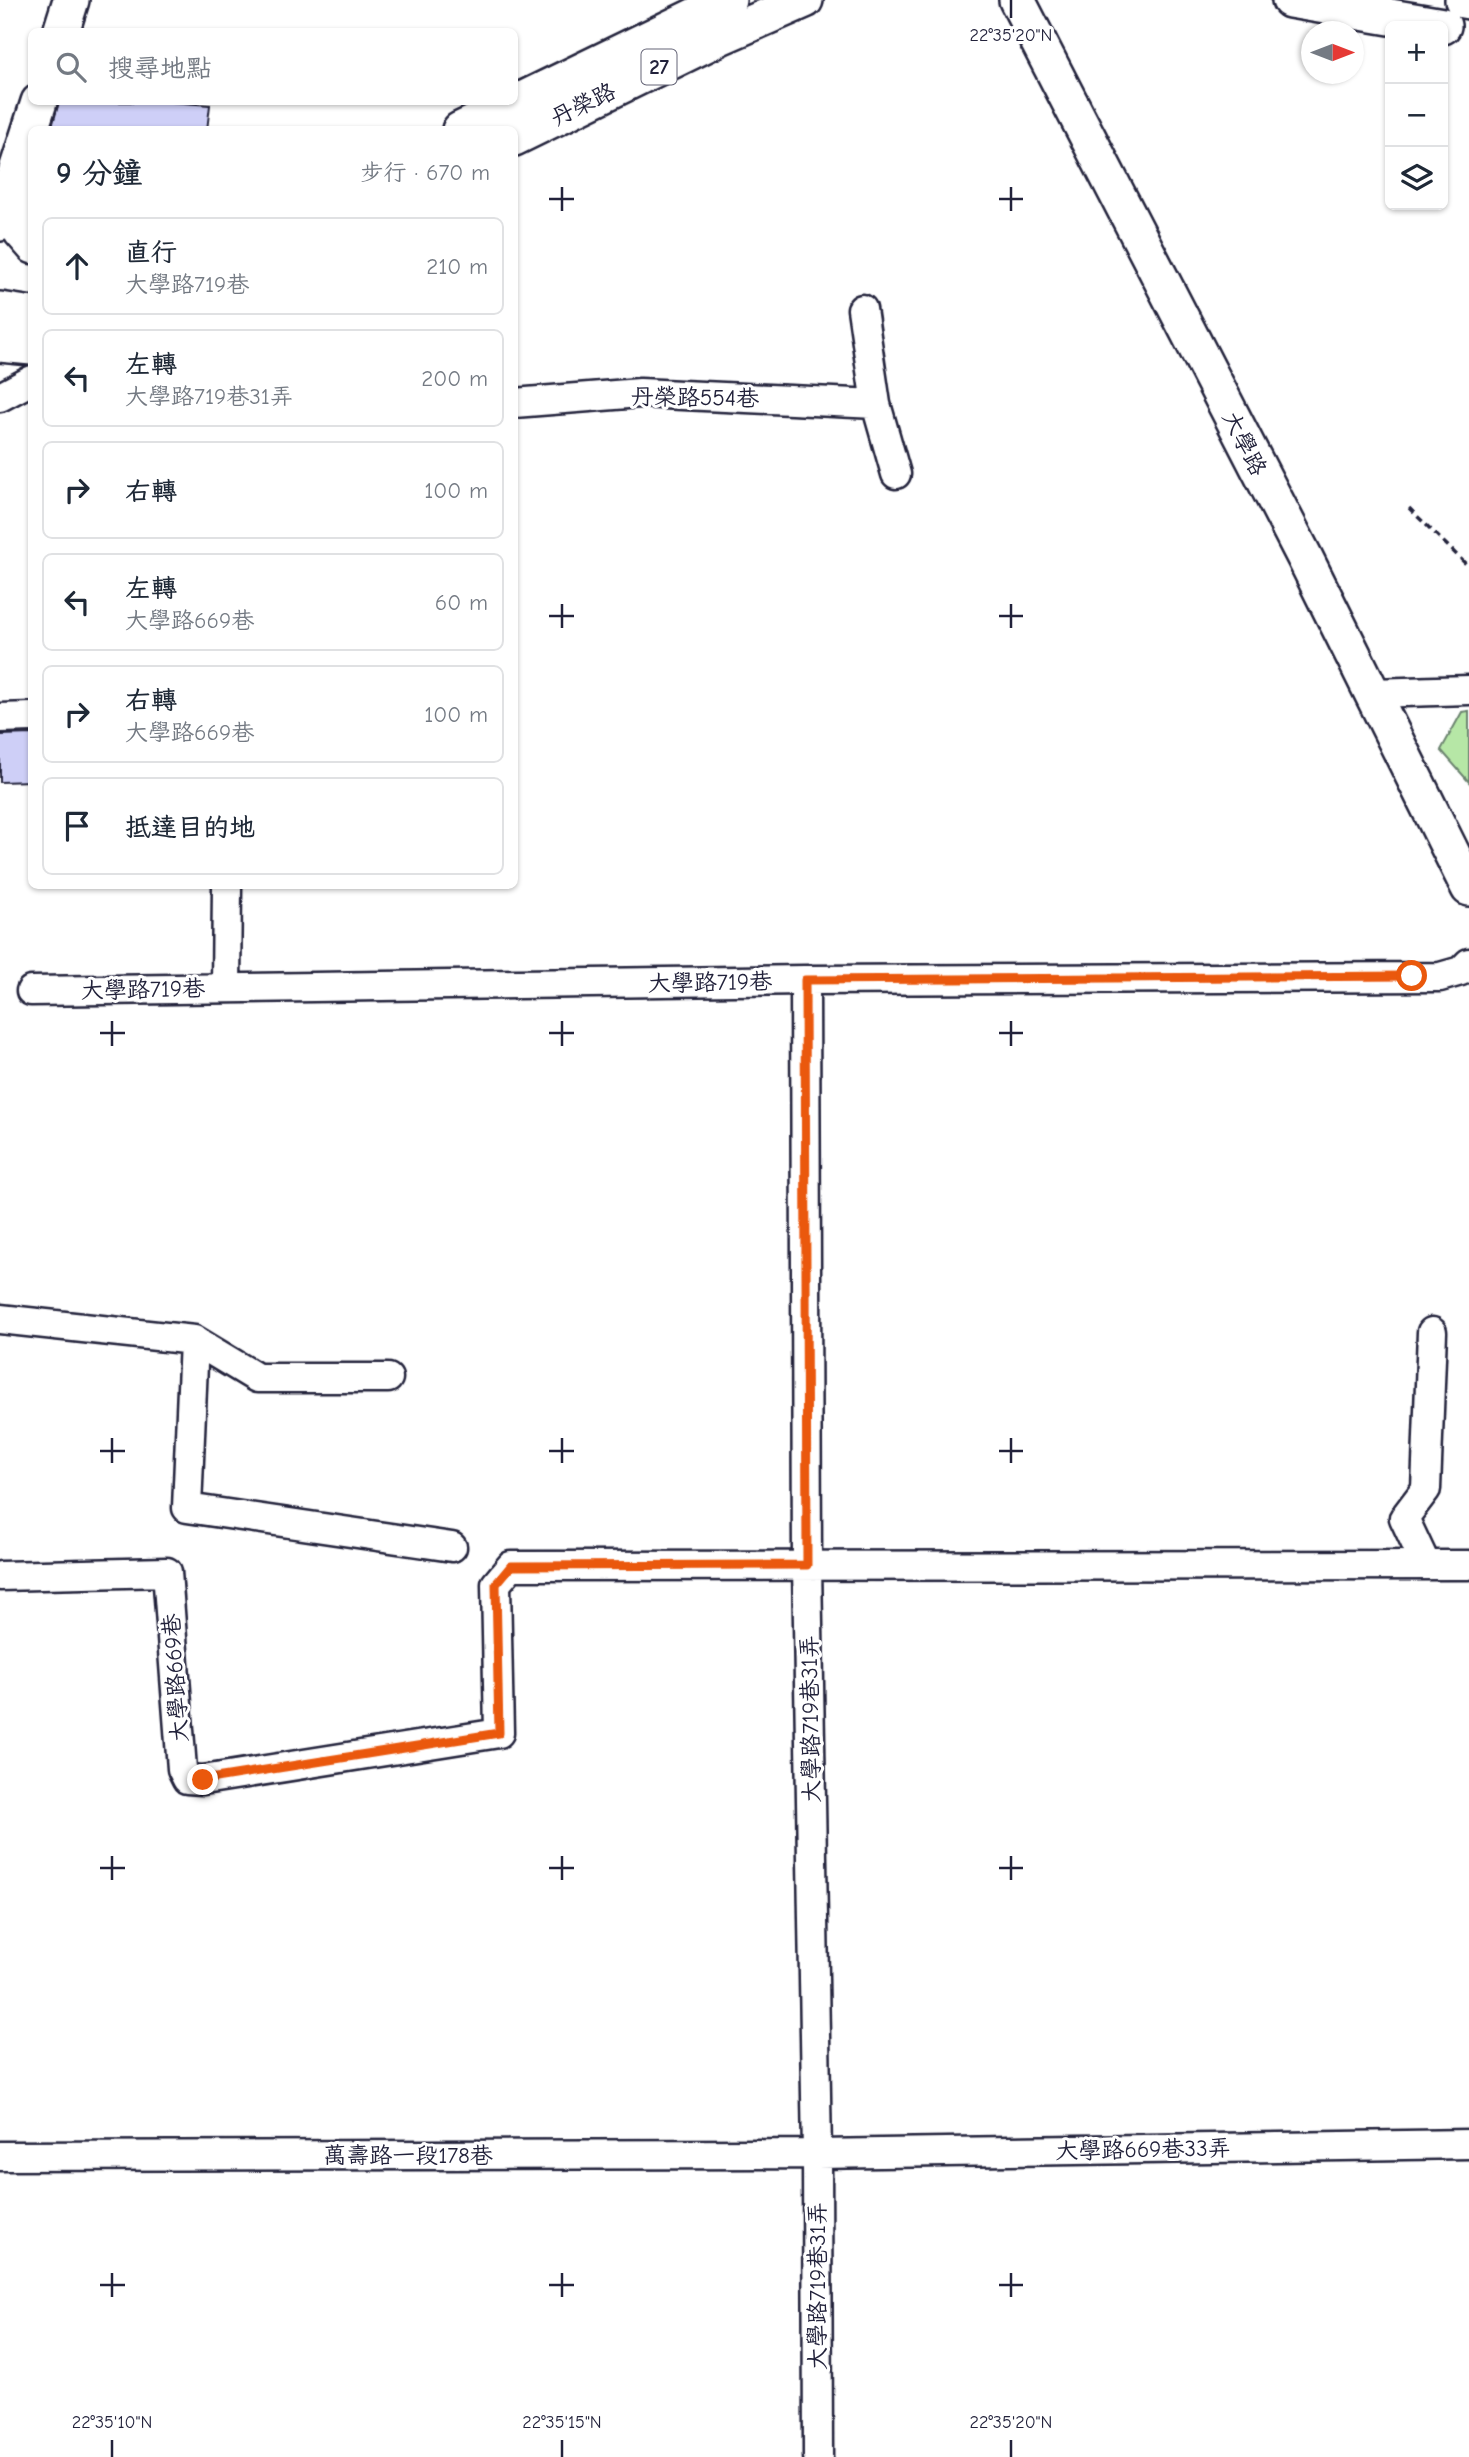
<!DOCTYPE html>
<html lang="zh-TW">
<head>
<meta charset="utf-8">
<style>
  body { margin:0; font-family:"Comic Neue","LXGW WenKai TC",sans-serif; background:#f2f2f3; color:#1f2937 }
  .controls { position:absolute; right:21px; top:21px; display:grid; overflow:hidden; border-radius:10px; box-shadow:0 2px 5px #0004 }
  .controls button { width:63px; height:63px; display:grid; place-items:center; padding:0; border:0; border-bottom:2px solid #e0e1e3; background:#fff; color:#1f2937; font:35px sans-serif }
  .compass { position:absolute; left:1301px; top:21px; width:63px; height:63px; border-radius:50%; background:#fff; box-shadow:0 2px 5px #0004; rotate:90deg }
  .stop { position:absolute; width:21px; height:21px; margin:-16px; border:5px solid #ea580c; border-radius:50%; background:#fff }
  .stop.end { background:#ea580c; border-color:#fff; box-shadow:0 2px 7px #0008 }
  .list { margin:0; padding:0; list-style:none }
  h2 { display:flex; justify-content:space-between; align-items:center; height:91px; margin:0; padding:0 28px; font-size:30px }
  h2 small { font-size:23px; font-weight:400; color:#747a83 }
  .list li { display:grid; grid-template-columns:46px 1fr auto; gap:21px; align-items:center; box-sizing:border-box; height:98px; margin:0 14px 14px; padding:0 14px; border:2px solid #e0e1e3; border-radius:10px }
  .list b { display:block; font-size:26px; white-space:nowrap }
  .list p { margin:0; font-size:23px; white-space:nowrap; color:#747a83 }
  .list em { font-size:23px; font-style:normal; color:#747a83 }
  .icon { flex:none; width:38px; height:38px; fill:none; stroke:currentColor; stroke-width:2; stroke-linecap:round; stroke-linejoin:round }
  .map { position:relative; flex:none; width:1469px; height:2457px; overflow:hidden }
  .search { position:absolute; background:#fff; box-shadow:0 2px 5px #0004; left:28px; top:28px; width:490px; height:77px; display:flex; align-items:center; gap:18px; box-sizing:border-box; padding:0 24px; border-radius:10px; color:#747a83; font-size:26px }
  .panel { position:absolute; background:#fff; box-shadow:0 2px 5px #0004; left:28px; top:126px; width:490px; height:763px; border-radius:10px }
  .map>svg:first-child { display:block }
</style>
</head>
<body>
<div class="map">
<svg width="1469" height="2457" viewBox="0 0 1469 2457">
  <rect width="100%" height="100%" fill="#fff"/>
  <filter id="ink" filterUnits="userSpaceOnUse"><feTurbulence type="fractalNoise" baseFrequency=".0143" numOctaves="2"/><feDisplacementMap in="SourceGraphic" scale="14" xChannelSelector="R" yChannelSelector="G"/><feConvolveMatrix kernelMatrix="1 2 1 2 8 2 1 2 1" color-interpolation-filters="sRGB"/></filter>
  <g filter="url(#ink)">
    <path fill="#b6e7a6" stroke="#6c8470" stroke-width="2" d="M1469 711V782L1441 750 1462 712Z"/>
    <path fill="#cecff7" stroke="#22223b" stroke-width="2" d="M59 102H171L210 105 207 130H51Z
      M32 734V781L0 782V735Z"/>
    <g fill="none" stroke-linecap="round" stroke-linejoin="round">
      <defs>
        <path id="minor" d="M16 190 18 233 32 249
          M862 309 876 404 896 474
          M0 397 32 380
          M514 403 640 393 876 404
          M1372 693 1469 690
          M0 718 32 717
          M805 980 807 1565 817 2154 818 2457
          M226 988 227 886
          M31 991 805 980 1440 977 1461 971 1469 963
          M0 1319 194 1340 187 1508 452 1547
          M194 1340 257 1378H388
          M1426 1565 1404 1518 1426 1489 1432 1332
          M0 1576 167 1572 182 1769 187 1779 203 1780 499 1733 496 1584 511 1566 1469 1565
          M0 2156 817 2154 1469 2144"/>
        <path id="major" d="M1017 0 1305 558 1469 888
          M1290 0 1443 26
          M1463 0 1469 1
          M61 32 71 0
          M460 130 728 0
          M514 138 720 37 805 0
          M0 223 39 102
          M0 310 32 315
          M0 344 32 347"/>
      </defs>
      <use href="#minor" stroke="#22223b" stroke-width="33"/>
      <use href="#major" stroke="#22223b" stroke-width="40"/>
      <path stroke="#22223b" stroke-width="3.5" stroke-dasharray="7 5" stroke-linecap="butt" d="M1409 508 1469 567"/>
      <use href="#minor" stroke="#fff" stroke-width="28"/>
      <use href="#major" stroke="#fff" stroke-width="35"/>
    </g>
  </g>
  <g fill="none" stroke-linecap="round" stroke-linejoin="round" filter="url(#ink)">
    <path stroke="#ea580c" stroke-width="9" d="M203 1780 499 1733 496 1584 511 1566 807 1565 805 980 1412 976"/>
  </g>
  <path fill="none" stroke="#22223b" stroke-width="2.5" d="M1011 0V18M562 187V211M1011 187V211M549 199H574M999 199H1023M562 604V628M1011 604V628M549 616H574M999 616H1023M112 1021V1046M562 1021V1046M1011 1021V1046M100 1033H125M549 1033H574M999 1033H1023M112 1438V1463M562 1438V1463M1011 1438V1463M100 1451H125M549 1451H574M999 1451H1023M112 1856V1880M562 1856V1880M1011 1856V1880M100 1868H125M549 1868H574M999 1868H1023M112 2273V2297M562 2273V2297M1011 2273V2297M100 2285H125M549 2285H574M999 2285H1023M112 2440V2457M562 2440V2457M1011 2440V2457"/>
  <g text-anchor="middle" stroke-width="6" stroke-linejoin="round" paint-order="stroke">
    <rect fill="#fff" stroke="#646476" stroke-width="2" x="641.5" y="49.5" width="35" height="35" rx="5"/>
    <g font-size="21" font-weight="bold" fill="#22223b">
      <text x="659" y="74">27</text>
    </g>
    <g font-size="23" fill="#22223b" stroke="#fff">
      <text transform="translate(583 104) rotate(-26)" y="8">丹榮路</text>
      <text transform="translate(695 397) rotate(1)" y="8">丹榮路554巷</text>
      <text transform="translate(1245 443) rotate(63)" y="8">大學路</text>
      <text transform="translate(710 982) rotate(-1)" y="8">大學路719巷</text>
      <text transform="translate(143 989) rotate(-1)" y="8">大學路719巷</text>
      <text transform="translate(175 1678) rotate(-94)" y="8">大學路669巷</text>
      <text transform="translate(810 1719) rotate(-91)" y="8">大學路719巷31弄</text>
      <text transform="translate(1143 2149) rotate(-1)" y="8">大學路669巷33弄</text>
      <text x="408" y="2163">萬壽路一段178巷</text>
      <text transform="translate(817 2286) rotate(-90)" y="8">大學路719巷31弄</text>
    </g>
  </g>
  <g font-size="18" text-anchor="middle" fill="#22223b" stroke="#fff" stroke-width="6" stroke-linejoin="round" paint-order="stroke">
    <text x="1011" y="41">22°35'20"N</text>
    <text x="112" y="2428">22°35'10"N</text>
    <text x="562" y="2428">22°35'15"N</text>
    <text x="1011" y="2428">22°35'20"N</text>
  </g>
</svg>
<div class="controls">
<button>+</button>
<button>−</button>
<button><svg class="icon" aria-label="layers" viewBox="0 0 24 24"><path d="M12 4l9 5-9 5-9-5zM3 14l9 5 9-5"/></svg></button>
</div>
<svg class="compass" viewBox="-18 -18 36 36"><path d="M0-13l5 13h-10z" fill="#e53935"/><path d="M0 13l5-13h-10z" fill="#747a83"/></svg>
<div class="stop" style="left:1412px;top:976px"></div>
<div class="stop end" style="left:203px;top:1780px"></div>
<div class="search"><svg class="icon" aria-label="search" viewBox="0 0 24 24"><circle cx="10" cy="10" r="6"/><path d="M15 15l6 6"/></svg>搜尋地點</div>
<section class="panel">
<h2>9 分鐘<small>步行 · 670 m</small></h2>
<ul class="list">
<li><svg class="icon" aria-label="ahead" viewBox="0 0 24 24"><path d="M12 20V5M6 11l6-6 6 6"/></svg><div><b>直行</b><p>大學路719巷</p></div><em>210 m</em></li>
<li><svg class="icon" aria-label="left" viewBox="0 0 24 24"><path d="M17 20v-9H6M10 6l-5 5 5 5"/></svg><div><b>左轉</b><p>大學路719巷31弄</p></div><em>200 m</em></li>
<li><svg class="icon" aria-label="right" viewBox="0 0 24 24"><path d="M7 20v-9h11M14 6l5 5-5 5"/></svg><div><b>右轉</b></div><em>100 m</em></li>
<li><svg class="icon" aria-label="left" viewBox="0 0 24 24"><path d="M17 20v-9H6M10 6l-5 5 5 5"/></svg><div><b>左轉</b><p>大學路669巷</p></div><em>60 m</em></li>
<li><svg class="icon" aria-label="right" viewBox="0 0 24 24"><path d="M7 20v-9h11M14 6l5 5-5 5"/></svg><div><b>右轉</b><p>大學路669巷</p></div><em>100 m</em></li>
<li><svg class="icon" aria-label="arrive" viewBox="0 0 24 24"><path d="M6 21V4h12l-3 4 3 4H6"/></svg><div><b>抵達目的地</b></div></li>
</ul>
</section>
</div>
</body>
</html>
